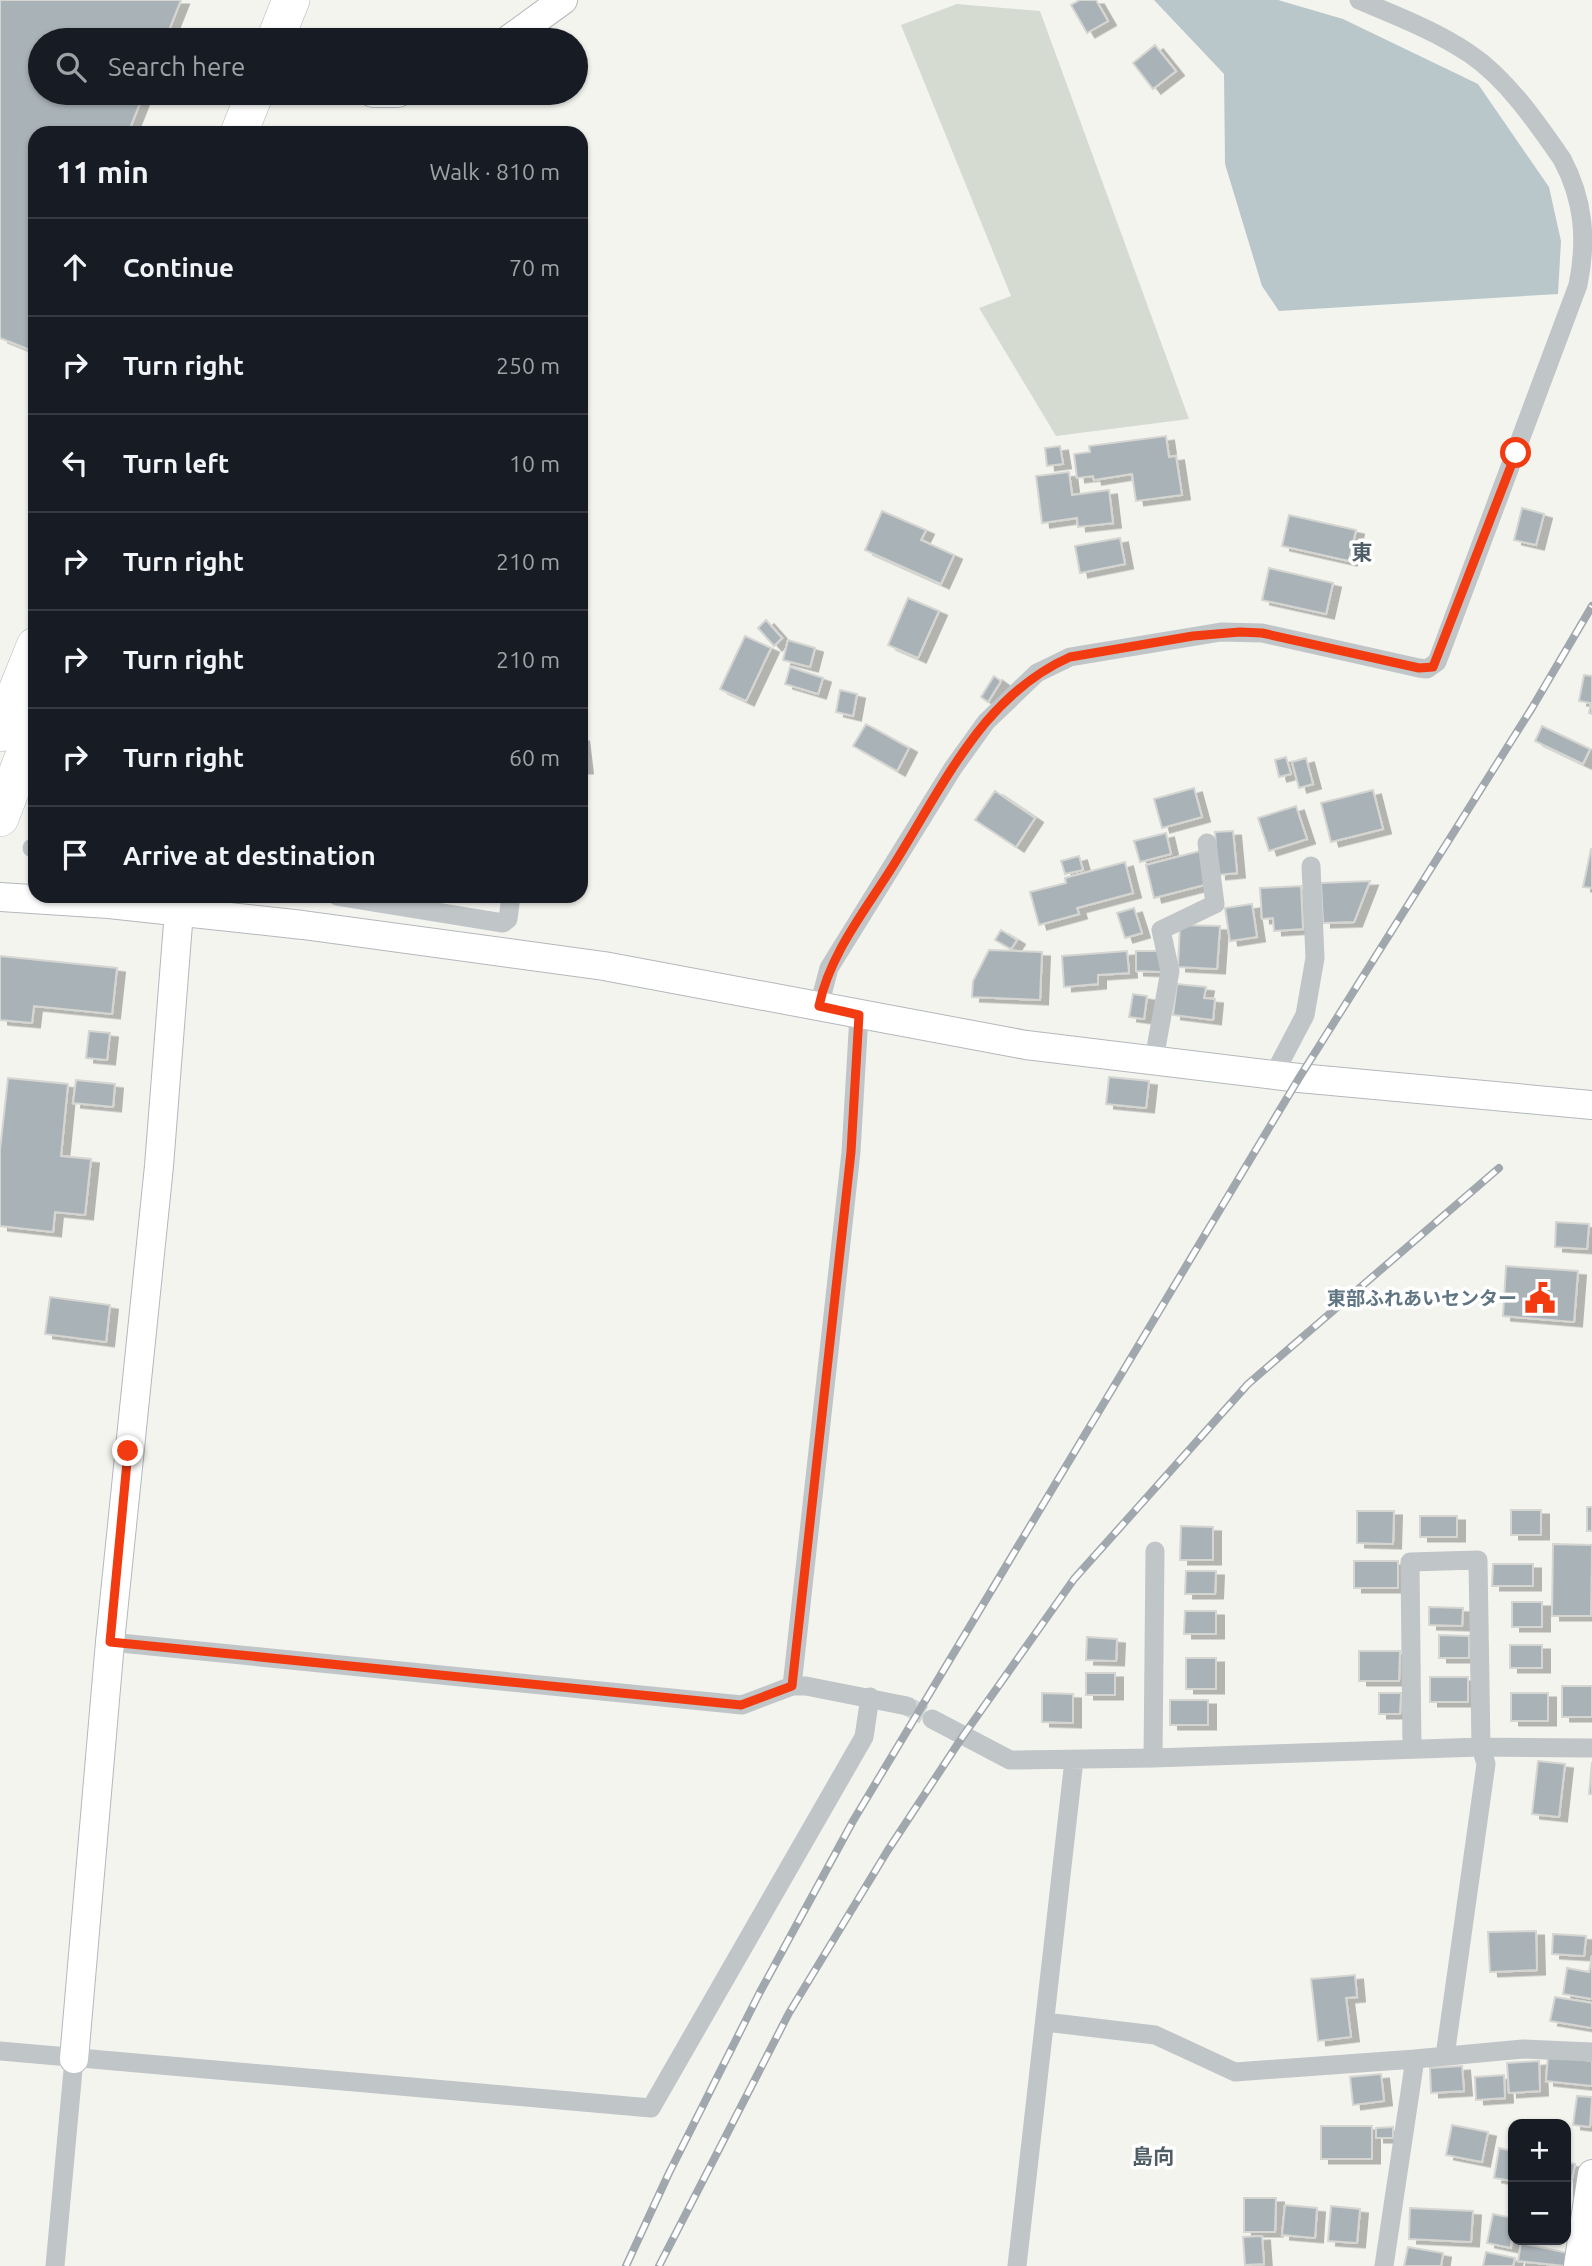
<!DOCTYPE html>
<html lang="en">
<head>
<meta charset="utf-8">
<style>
  body { margin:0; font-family:Ubuntu,"Noto Sans JP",sans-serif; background:#20242c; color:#f1f3f6 }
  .controls { position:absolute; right:21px; bottom:21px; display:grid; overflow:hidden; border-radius:14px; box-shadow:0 2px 5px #0004 }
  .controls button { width:63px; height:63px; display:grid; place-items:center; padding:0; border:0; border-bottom:2px solid #363941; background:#171b24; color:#f1f3f6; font:35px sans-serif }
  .stop { position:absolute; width:21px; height:21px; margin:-16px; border:5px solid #f23b11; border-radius:50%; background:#fff }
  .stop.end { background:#f23b11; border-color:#fff; box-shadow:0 2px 7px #0008 }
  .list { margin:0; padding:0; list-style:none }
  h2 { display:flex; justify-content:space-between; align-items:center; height:91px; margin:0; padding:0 28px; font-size:30px }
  h2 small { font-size:23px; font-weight:400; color:#9ea1a6 }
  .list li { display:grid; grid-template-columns:46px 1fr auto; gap:21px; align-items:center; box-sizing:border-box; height:98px; padding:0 28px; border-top:2px solid #363941 }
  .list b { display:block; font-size:26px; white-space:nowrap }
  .list em { font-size:23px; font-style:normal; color:#9ea1a6 }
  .icon { flex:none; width:38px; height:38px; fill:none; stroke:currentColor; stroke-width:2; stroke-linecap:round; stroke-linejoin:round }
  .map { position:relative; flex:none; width:1592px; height:2266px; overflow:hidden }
  .search { position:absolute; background:#171b24; box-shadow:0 2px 5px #0004; left:28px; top:28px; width:560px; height:77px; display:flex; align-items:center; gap:18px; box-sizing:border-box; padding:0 24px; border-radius:38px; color:#9ea1a6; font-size:26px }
  .panel { position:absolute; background:#171b24; box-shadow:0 2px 5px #0004; left:28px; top:126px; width:560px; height:777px; border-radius:21px }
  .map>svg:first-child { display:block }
</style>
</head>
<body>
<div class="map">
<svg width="1592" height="2266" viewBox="0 0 1592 2266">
  <defs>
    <filter id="shadow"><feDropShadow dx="8" dy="4.5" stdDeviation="0" flood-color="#0004"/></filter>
  </defs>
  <rect width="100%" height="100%" fill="#f4f4ef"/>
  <path fill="#d5dbd0" d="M957 4 1040 11 1189 419 1056 436 979 308 1011 296 901 25Z"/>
  <path fill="#b9c7cb" d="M1154 0H1278L1343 19 1478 84 1549 187 1561 241 1558 294 1279 311 1262 286 1225 164 1224 74Z"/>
  <path fill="#a9b2b7" stroke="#d5d5d2" stroke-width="2" filter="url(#shadow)" d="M0 0H181L165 40H40V93H144L128 133H35V352L0 338Z
    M1080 0H1096L1108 21 1087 33 1071 5Z
    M1155 45 1176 71 1153 89 1133 63Z
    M1166 436 1169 457 1176 456 1182 495 1136 501 1132 474 1094 480 1093 476 1077 478 1074 454 1090 452 1089 446Z
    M1060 446 1063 464 1047 466 1045 448Z
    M1069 472 1072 495 1109 490 1113 523 1078 527 1077 518 1042 523 1036 476Z
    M1522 508 1544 514 1536 545 1514 540Z
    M882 511 926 530 921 540 954 555 941 584 865 550Z
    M1289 515 1356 530 1349 561 1282 546Z
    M1120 538 1125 564 1080 573 1075 546Z
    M1269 568 1333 583 1326 614 1262 600Z
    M908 598 939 611 918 658 888 645Z
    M766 620 782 638 774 646 758 628Z
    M745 636 771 648 746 701 720 689Z
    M788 640 815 648 810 667 783 660Z
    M790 667 823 678 818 694 785 684Z
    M1584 675 1592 676V714L1589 713 1591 703 1579 701Z
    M994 676 1001 681 988 702 981 697Z
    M840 690 857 694 853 716 836 712Z
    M866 724 909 748 897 771 853 746Z
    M1542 726 1590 749 1583 764 1535 741Z
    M581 736 585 769H581Z
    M1286 757 1291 774 1279 777 1275 760Z
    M1306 758 1313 784 1299 788 1292 762Z
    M1194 788 1202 817 1162 828 1154 799Z
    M1373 790 1383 829 1331 842 1321 803Z
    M995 791 1035 818 1016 847 975 820Z
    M1296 806 1307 839 1269 851 1258 818Z
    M1233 831 1237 873 1218 875 1215 832Z
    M1166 833 1171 854 1140 862 1134 841Z
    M1591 849H1592V888L1583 887Z
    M1200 851 1208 884 1154 898 1146 865Z
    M1079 856 1083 870 1065 874 1061 861Z
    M1125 862 1133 893 1077 908 1079 914 1039 925 1030 892 1066 883 1065 878Z
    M1370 881 1354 922 1323 923 1321 883Z
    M1301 886 1303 929 1274 931 1273 918 1262 919 1260 888Z
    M1252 904 1257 937 1230 941 1225 908Z
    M1134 908 1142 933 1125 938 1117 913Z
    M1180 925 1220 926 1217 969 1178 967Z
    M1001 930 1017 940 1011 949 995 940Z
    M989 950 1042 952 1040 1000 972 997 973 981Z
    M1127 951 1129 973 1098 975V984L1064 987 1062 956Z
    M1136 951H1162V972L1136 971Z
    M0 956 117 968 112 1014 34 1006 32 1023 0 1020Z
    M1177 984 1206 987 1204 998 1215 999 1213 1020 1173 1015Z
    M1133 994 1147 996 1144 1019 1129 1017Z
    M89 1031 110 1033 107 1060 86 1058Z
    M1109 1077 1149 1081 1146 1108 1106 1104Z
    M8 1078 68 1084 61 1156 91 1159 85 1215 55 1212 53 1232 0 1226V1150Z
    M76 1080 115 1084 113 1107 73 1103Z
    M1556 1222 1589 1224 1587 1249 1555 1247Z
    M1506 1266 1578 1271 1574 1322 1503 1316Z
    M50 1297 110 1305 106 1342 45 1334Z
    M1587 1507H1592V1531H1587Z
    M1511 1510H1541V1535H1511Z
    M1357 1511H1394L1393 1544 1357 1543Z
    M1420 1516H1457V1537H1420Z
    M1181 1526 1213 1527V1560H1180Z
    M1553 1544 1592 1545 1591 1616H1552Z
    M1354 1561H1398V1588H1354Z
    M1493 1564H1533V1586H1492Z
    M1186 1571H1216L1215 1594H1185Z
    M1512 1602H1542V1627H1512Z
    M1429 1607 1463 1608 1462 1626 1429 1625Z
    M1185 1611H1216V1634H1184Z
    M1439 1635 1469 1636V1658H1439Z
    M1087 1637 1117 1639 1116 1661 1086 1660Z
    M1510 1645H1542V1668H1510Z
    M1359 1651H1400L1399 1681H1359Z
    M1186 1658H1216V1689H1186Z
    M1086 1673H1115V1695H1086Z
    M1430 1677H1468V1702H1430Z
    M1562 1686H1592V1717H1562Z
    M1042 1693 1073 1694V1723L1042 1722Z
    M1379 1693H1401L1400 1714H1379Z
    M1511 1693H1548V1721H1511Z
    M1170 1700H1208V1725H1170Z
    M1538 1761 1565 1764 1559 1817 1532 1814Z
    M1592 1762V1794H1589Z
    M1536 1931 1537 1970 1490 1972 1488 1932Z
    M1553 1934 1586 1936 1584 1956 1552 1954Z
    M1592 1956V1999L1563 1994 1567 1968 1589 1972Z
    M1355 1975 1357 1997 1346 1998 1351 2037 1318 2041 1311 1979Z
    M1555 1997 1592 2003V2028L1550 2021Z
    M1548 2056 1592 2061V2086L1546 2081Z
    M1539 2061 1540 2091 1509 2093 1507 2063Z
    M1462 2066 1464 2091 1431 2093 1430 2068Z
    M1381 2074 1384 2101 1353 2105 1350 2077Z
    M1504 2075 1505 2098 1476 2100 1475 2077Z
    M1577 2096 1592 2097 1590 2127 1573 2125Z
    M1452 2125 1488 2132 1482 2162 1446 2155Z
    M1321 2126H1372V2159H1321Z
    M1393 2127V2138H1376V2128Z
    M1499 2148 1513 2151V2181L1494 2178Z
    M1566 2162 1575 2164 1569 2193 1566 2192Z
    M1244 2198H1276L1275 2232H1244Z
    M1285 2205 1317 2208 1315 2238 1282 2235Z
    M1331 2206 1360 2209 1357 2243 1328 2241Z
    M1410 2208 1473 2211 1471 2242 1409 2239Z
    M1493 2214 1513 2218 1511 2248 1487 2243Z
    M1262 2236 1264 2264 1245 2265 1243 2237Z
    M1521 2243 1568 2253 1565 2266 1518 2261Z
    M1408 2247 1443 2253 1441 2266H1404Z
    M1486 2252 1515 2258 1513 2266H1483Z"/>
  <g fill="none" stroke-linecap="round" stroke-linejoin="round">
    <path stroke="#cfd4d4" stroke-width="19" stroke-dasharray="19 10" stroke-linecap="butt" d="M907 1706 932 1719"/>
    <defs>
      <path id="secondary" d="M508 40 563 0
        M373 93H398
        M0 897 109 904 303 925 604 966 1026 1045 1299 1078 1592 1105
        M74 2059 110 1642 159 1166 179 911
        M1578 2266 1592 2174"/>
      <path id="highway" d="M275 40 291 0
        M239 133 255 93
        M0 733 35 646
        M0 818 35 727"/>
    </defs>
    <use href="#secondary" stroke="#b2b8bc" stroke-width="30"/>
    <use href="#highway" stroke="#b4b8bb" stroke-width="38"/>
    <path stroke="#c0c5c8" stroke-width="19" d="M32 848H35
      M337 896 503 923 508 919 511 896
      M203 914 205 896
      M819 1006 829 968 953 768 986 722 1037 673 1070 657 1221 632 1262 633 1419 668 1427 669 1437 662 1578 285C1587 240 1584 200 1562 159 1537 123 1507 79 1470 54 1436 31 1397 16 1359 0
      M1154 1059 1170 971 1161 930 1215 904 1207 843
      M1274 1074 1305 1015 1315 958 1311 866
      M110 1642 742 1705 792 1686H806L907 1706
      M792 1686 851 1152 859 1015
      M932 1719 1010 1760 1153 1758 1481 1747 1592 1748
      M1412 1749 1410 1562 1478 1560 1481 1747 1486 1764 1445 2056
      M1153 1758 1155 1551
      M1045 2022 1155 2035 1235 2072 1415 2059
      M0 2051 651 2108 864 1737 870 1697
      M55 2266 74 2059
      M1017 2266 1074 1760
      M1384 2266 1415 2059 1523 2049 1592 2052"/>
    <use href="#secondary" stroke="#fff" stroke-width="28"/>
    <use href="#highway" stroke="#fff" stroke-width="37"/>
    <defs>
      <path id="rail" d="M626 2266 669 2173 760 1992 853 1821 1299 1078 1532 708 1592 606
        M659 2266 789 2013 888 1850 963 1736 1074 1579 1248 1384 1499 1168"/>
    </defs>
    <use href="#rail" stroke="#a0a8ad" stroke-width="8"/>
    <use href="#rail" stroke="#fff" stroke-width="5" stroke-dasharray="16" stroke-linecap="butt"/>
  </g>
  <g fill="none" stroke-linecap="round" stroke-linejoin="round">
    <path stroke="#f23b11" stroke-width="9" d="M128 1451 110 1642 741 1705 792 1686 851 1152 859 1015 819 1006C830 952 868 907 896 861 925 814 951 764 986 722 1010 694 1036 672 1070 657L1193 636 1240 632 1262 633 1419 668 1433 667 1516 453"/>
  </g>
  <defs>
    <symbol id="civic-bare" viewBox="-9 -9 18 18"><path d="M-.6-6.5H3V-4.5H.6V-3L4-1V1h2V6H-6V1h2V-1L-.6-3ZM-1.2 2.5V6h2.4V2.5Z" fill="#f23b11" stroke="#fff" stroke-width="2.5" paint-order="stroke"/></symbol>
  </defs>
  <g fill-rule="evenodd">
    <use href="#civic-bare" x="1518" y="1276" width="44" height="44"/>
  </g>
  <g text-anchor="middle" stroke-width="7" stroke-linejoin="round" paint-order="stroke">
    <g font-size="19" font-weight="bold" fill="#607583" stroke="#fff" text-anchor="end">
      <text x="1517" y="1305">東部ふれあいセンター</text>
    </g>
    <g font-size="21" font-weight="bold" fill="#4f5d67" stroke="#fff">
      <text x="1362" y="560">東</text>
      <text x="1153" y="2164">島向</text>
    </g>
  </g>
</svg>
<div class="controls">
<button>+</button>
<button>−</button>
</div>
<div class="stop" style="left:1516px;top:453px"></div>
<div class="stop end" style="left:128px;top:1451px"></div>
<div class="search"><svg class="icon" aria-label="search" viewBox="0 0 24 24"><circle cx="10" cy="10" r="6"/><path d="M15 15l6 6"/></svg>Search here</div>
<section class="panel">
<h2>11 min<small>Walk · 810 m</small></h2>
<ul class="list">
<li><svg class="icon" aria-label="ahead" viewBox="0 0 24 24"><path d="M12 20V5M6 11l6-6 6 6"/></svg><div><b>Continue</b></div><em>70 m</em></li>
<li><svg class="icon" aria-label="right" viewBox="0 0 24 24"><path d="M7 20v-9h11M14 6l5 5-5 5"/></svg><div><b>Turn right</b></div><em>250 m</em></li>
<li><svg class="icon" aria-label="left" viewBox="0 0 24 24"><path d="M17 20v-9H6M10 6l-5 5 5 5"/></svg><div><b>Turn left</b></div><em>10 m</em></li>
<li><svg class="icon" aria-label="right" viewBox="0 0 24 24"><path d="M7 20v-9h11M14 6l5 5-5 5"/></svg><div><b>Turn right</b></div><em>210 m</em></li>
<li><svg class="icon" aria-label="right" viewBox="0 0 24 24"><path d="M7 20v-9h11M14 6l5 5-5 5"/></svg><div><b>Turn right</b></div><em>210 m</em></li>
<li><svg class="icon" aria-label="right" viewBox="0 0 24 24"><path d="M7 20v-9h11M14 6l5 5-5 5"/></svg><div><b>Turn right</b></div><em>60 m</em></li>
<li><svg class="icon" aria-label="arrive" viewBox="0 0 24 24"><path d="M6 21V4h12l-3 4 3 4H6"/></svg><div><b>Arrive at destination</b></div></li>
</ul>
</section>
</div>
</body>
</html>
